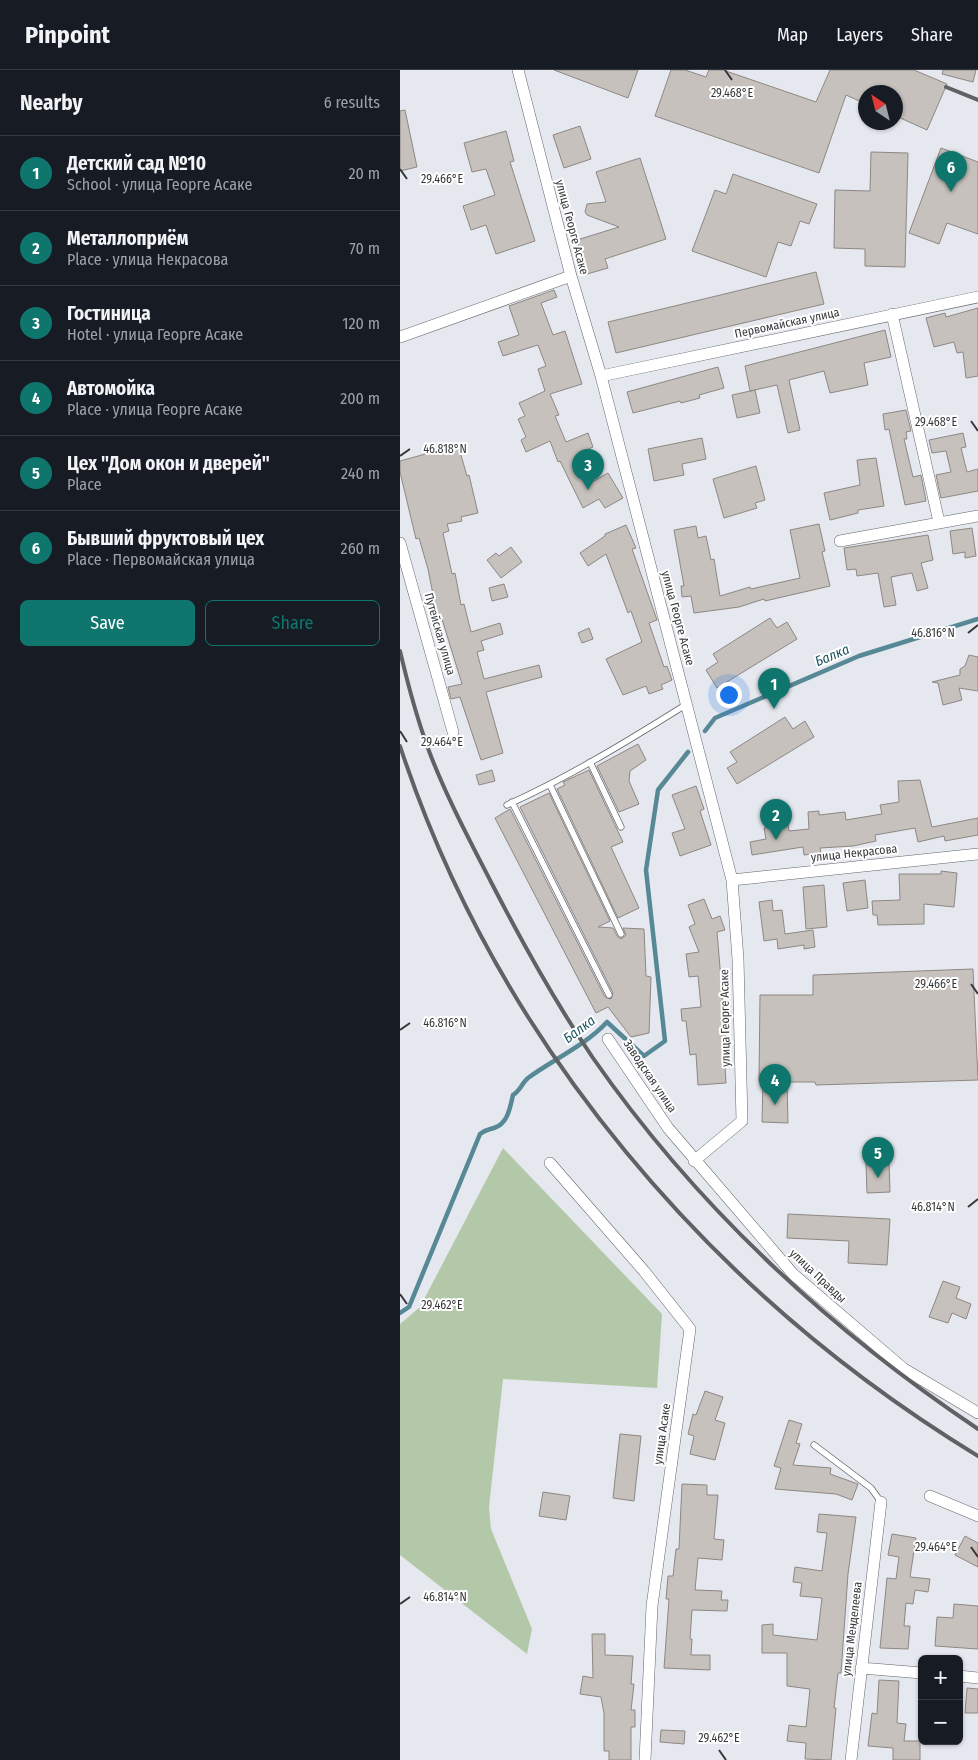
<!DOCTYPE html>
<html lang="en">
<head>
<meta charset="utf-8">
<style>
  body { margin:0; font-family:"Fira Sans Condensed",sans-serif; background:#20242c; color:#f1f3f6 }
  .controls { position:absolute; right:15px; bottom:15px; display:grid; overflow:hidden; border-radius:8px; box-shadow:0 1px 4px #0004 }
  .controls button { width:45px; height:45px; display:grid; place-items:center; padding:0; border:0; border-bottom:1px solid #363941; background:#171b24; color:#f1f3f6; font:25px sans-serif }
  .compass { position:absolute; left:458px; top:15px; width:45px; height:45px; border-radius:50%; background:#171b24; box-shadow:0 1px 4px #0004; rotate:325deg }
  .you { position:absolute; left:328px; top:624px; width:18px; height:18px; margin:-12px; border:4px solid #fff; border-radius:50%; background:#1a73e8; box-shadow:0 0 0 8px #1a73e833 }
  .badge { display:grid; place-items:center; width:32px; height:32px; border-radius:50%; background:#0f766e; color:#fff; font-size:16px; font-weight:700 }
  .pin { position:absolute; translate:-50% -41px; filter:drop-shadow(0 1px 2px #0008) }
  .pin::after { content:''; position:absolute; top:26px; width:18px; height:15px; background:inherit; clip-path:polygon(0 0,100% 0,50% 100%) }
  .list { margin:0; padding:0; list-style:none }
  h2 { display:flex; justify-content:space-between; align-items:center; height:65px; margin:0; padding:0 20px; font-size:21px }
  h2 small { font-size:16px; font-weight:400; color:#9ea1a6 }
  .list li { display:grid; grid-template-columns:32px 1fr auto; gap:15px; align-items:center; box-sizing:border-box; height:75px; padding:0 20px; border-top:1px solid #363941 }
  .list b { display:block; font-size:19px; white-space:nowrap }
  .list p { margin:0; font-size:16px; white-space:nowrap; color:#9ea1a6 }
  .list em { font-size:16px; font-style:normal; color:#9ea1a6 }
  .actions { display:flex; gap:10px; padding:15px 20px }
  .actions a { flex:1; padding:11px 0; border:1px solid #0f766e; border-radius:8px; text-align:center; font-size:18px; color:#0f766e }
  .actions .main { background:#0f766e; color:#fff }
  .map { position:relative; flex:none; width:578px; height:1690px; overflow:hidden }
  header { display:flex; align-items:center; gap:30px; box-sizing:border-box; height:70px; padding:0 25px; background:#171b24; border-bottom:1px solid #363941 }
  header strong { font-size:24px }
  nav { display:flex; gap:28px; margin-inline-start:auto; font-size:18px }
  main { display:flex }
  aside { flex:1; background:#171b24 }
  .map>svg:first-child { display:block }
</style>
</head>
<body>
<header>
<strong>Pinpoint</strong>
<nav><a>Map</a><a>Layers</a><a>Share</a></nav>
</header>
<main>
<aside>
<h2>Nearby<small>6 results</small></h2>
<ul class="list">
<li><span class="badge">1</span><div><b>Детский сад №10</b><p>School · улица Георге Асаке</p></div><em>20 m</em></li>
<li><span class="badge">2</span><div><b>Металлоприём</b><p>Place · улица Некрасова</p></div><em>70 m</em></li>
<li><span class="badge">3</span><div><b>Гостиница</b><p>Hotel · улица Георге Асаке</p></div><em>120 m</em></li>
<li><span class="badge">4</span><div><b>Автомойка</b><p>Place · улица Георге Асаке</p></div><em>200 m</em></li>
<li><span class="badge">5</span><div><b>Цех &quot;Дом окон и дверей&quot;</b><p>Place</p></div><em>240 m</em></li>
<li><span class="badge">6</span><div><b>Бывший фруктовый цех</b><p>Place · Первомайская улица</p></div><em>260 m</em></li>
</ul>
<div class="actions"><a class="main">Save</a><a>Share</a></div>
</aside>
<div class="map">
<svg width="578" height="1690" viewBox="0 0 578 1690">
  <rect width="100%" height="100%" fill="#e5e8ee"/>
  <path fill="#b3c8a8" d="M103 1078 262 1244 257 1318 103 1309 89 1437 91 1459 132 1559 127 1584 0 1485V1254L20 1237Z"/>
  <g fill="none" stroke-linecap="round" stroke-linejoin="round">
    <path stroke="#578895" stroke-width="4.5" d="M305 661 315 648 459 586 578 549
      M0 1243 9 1237 80 1064C86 1059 88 1060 94 1058 108 1054 110 1037 113 1025 120 1021 122 1013 128 1008 154 989 186 975 207 952L244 986 265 971 246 800 258 720 288 682"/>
  </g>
  <path fill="#c7c1bd" stroke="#8e8784" d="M154 0H238L228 28Z
    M271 0H285L306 7 309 0H323L416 32 430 0H514L547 14 527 60 496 46V22H466V34L446 25 419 103 255 46Z
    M543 0H576L573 12 542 4Z
    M5 40 17 97 0 101V41Z
    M180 56 191 89 164 98 153 65Z
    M106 61 114 91 110 92 135 171 96 184 86 155 71 160 63 136 95 125 86 99 72 102 64 73Z
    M541 78 578 92V164L547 153 539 174 509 163Z
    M471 82 508 83 505 197 465 196V179L434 178 435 120 470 121Z
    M240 88 266 169 205 189 208 198 187 204 177 170 219 157 187 145 185 142 187 134 206 132 196 102Z
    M333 104 417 134 409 154 400 151 391 176 378 172 366 207 292 181 315 120 326 124Z
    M416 202 424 234 216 283 208 252Z
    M154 220 157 227 141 233 153 265 165 261 182 314 150 324 159 345 155 346 166 372 188 363 193 377 178 384 192 412 208 403 223 428 205 438 199 429 183 438 160 391 158 392 150 371 126 382 121 370 126 367 118 349 125 346 119 333 145 321 138 299 146 296 138 275 103 286 98 272 119 265 109 236Z
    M578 238V306L566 308 563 282 557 283 554 272 534 277 526 248 545 243 546 247Z
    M485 260 491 287 464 293 468 315 430 323 424 301 389 310 400 360 388 363 377 315 350 321 345 296Z
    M318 297 324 318 299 325 300 328 281 333 280 331 233 343 227 322Z
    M355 320 360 343 337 348 332 325Z
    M506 340 511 361 506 362 507 369H504L513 407 521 405 526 431 505 435 489 359 485 360 483 344Z
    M563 363 566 377 561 378 567 402 578 399V421L541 428 536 405 551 402 546 381 532 383 529 370Z
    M302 368 306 389 282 394 284 405 254 411 248 379Z
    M58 375 67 406 69 405 78 443 61 447 62 451 47 454 49 461 43 463 52 504 55 503 61 535 64 534 71 562 100 553 103 564 81 571 84 580 77 582 84 609 139 595 142 607 86 622 103 683 81 690 60 627 51 629 48 617 62 614 42 549 38 550 28 499 19 468 16 469 0 402V391Z
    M476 388 484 436 458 440V443L430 450 424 423 460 415 457 390Z
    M356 396 365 430 355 433 357 438 324 448 313 409Z
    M419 454 425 481 422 482 430 516 365 531 364 529 339 537 294 543 291 526 282 527 281 516H284L274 460 296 456 298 468 306 466 311 490 314 489 320 526 350 517 351 519 400 508 390 460Z
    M226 455 236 478 232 479 257 550 249 553 264 597 267 596 272 610 261 615 263 619 249 624 246 616 223 625 206 589 242 572 231 541 228 543 206 484 188 496 180 483 205 466V464Z
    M572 458 576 486 565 488V482L553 484 550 461Z
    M528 465 533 490 521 493 528 518 517 521 512 503 491 507 496 535 484 537 478 503 457 506 456 499 447 500 444 478Z
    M111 477 122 492 101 508 87 490 96 483 99 486Z
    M104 514 108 527 92 531 89 518Z
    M370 548 377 558 387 552 397 569 317 618 306 600 318 592 313 584Z
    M189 558 193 569 182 573 178 563Z
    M569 585 578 587V621L559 618 562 630 543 635 538 613 532 612 560 605V599L565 596Z
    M385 647 393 659 405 651 414 667 337 714 327 698 337 692 330 682Z
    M238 674 246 690 230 701 229 711 239 734 219 742 197 696Z
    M92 700 95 711 79 715 76 705Z
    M189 700 223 772 211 777 239 838 218 848 157 719 165 715 163 712Z
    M520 710 532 757 578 748V765L545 771 544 766 518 772 515 758 475 765 476 771 453 776 420 778 421 783 404 785 403 777 352 785 350 772 366 769 364 758 388 754 389 761 409 759 408 742 419 741V745L445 742 446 750 482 744 480 735 499 732 498 711Z
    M296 716 304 739 300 741 311 775 280 786 272 763 285 759 272 725Z
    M149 723 210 851 198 857 213 858 217 866 221 869 226 865 223 858 244 859 246 906 251 907 249 963 231 967 208 937 196 943 95 748 110 739 205 927 211 929 213 923 120 737Z
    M541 801 557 803 554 837 524 834V854L478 855 477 845H473L472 831 500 830 499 804H541Z
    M465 810 468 838 447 841 443 813Z
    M424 815 427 857 406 859 403 817Z
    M304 829 312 849 320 846 325 860 317 862 327 980 324 981 326 1013 298 1015 296 984 290 985 286 951H282L281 939 301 937 298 906 289 907 286 884 299 882 289 857 295 854 288 835Z
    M372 830 373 841 382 840 385 864 413 860 415 877 404 879V875L378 879 377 869 364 871 359 832Z
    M573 899 578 1010 416 1015 415 1012H387L388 1053 362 1052 363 1011H359L360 925H413V905Z
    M466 1093H489L490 1122 467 1123Z
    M388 1144 490 1149 487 1195 448 1193 449 1171 387 1168Z
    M543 1211 560 1217 556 1228 571 1234 566 1249 552 1243 548 1253 529 1247Z
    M305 1321 323 1327 315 1350 325 1353 315 1390 290 1384 294 1366 288 1364 293 1344 296 1345Z
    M389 1350 402 1354 396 1373 400 1374 393 1395 431 1398 430 1404 458 1414 452 1430 436 1424 375 1419 381 1398 374 1396Z
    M220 1364 241 1366 234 1431 213 1428Z
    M282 1414 307 1415V1425H318L314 1469 324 1470 322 1490 298 1488 295 1520 322 1521 321 1530H328L327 1541 292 1540 290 1569H292L291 1585H310V1600L264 1598 269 1529H266L268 1506H273L276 1479H279Z
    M143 1422 170 1426 166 1450 139 1446Z
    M419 1444 456 1447 448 1504 441 1603H438L434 1638H436L431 1690 405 1689 406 1673 387 1671 389 1655 406 1657 410 1619 387 1616V1583H362V1555L373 1554V1565L417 1570 422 1528 400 1526 402 1513 393 1512 395 1497 422 1501 427 1463 417 1462Z
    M492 1464 516 1468 510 1507 530 1509 528 1522 515 1520 513 1534 506 1533 504 1556H510L508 1579 480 1578 487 1508 496 1509 499 1487 488 1485Z
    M565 1466 578 1473V1497L555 1485Z
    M554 1534 578 1536V1579L535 1576 537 1547 553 1548Z
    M192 1564H205V1585L233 1586 231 1614H234L231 1640H235V1657H231V1690H209V1681H204V1643L201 1627 180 1624 183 1606 193 1608Z
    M479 1610 499 1611 497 1653 506 1654 504 1671H520V1690H493V1678L468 1676 472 1643 477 1644Z
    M567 1618 578 1619V1643H565Z
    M261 1660 285 1661 284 1674 260 1672Z"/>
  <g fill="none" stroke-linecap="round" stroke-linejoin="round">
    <defs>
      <path id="service" d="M190 692 221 757
        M150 715 221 864
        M112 732 209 925
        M107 735C169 707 228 671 287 634
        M414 1375 471 1418 481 1432"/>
      <path id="minor" d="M118 0 171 206 201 306 332 810 338 889 342 1051 294 1091
        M492 244 539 452
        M0 267 171 206
        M201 306 578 227
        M440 471 578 446
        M0 473 53 662
        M332 810 578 784
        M208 969 268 1058 393 1204 504 1299 578 1343
        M150 1093 244 1201 290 1259 252 1536 245 1690
        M530 1426 578 1446
        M461 1598 522 1603
        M559 1606 578 1608
        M451 1690 481 1432"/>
    </defs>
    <use href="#service" stroke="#63666b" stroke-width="7"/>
    <use href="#minor" stroke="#63666b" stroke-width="12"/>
    <use href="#service" stroke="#fff" stroke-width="5.5"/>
    <use href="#minor" stroke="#fff" stroke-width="11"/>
    <path stroke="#606164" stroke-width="4" d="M546 17 578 30
      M0 581C8 615 17 649 29 681 46 726 69 769 91 812 122 872 155 932 193 988 296 1136 429 1259 578 1359
      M0 676C98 974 312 1224 578 1386"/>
  </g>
  <path fill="none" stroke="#363739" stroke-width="2" d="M325 0 332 10M0 99 7 109M571 351 578 361M0 386 10 379M568 563 578 555M0 661 7 672M571 914 578 924M0 960 10 953M568 1137 578 1129M0 1224 7 1234M571 1477 578 1487M0 1534 10 1527M319 1680 326 1690"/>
  <g text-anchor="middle" stroke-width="4" stroke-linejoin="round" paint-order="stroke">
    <g font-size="12" fill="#363739" stroke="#fff">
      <text transform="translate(172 157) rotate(75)" y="4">улица Георге Асаке</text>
      <text transform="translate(387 253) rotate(-12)" y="4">Первомайская улица</text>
      <text transform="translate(278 548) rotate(75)" y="4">улица Георге Асаке</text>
      <text transform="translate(40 564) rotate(74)" y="4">Путейская улица</text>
      <text transform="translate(454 783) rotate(-6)" y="4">улица Некрасова</text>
      <text transform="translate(325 948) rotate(-91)" y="4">улица Георге Асаке</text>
      <text transform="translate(250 1006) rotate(56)" y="4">Заводская улица</text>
      <text transform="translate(418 1206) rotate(43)" y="4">улица Правды</text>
      <text transform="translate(262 1364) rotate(-82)" y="4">улица Асаке</text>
      <text transform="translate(452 1559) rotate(-83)" y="4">улица Менделеева</text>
    </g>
    <g font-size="14" font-style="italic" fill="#195461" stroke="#fff">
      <text transform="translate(432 585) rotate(-23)" y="5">Балка</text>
      <text transform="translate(179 959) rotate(-37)" y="5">Балка</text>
    </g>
  </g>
  <g font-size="12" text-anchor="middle" fill="#363739" stroke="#fff" stroke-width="4" stroke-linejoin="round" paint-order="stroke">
    <text x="332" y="27">29.468°E</text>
    <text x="42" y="113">29.466°E</text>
    <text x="536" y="356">29.468°E</text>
    <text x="45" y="383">46.818°N</text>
    <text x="533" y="567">46.816°N</text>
    <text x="42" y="676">29.464°E</text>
    <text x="536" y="918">29.466°E</text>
    <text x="45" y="957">46.816°N</text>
    <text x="533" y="1141">46.814°N</text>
    <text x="42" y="1239">29.462°E</text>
    <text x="536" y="1481">29.464°E</text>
    <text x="45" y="1531">46.814°N</text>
    <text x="319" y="1672">29.462°E</text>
  </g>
</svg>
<div class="controls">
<button>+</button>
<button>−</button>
</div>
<svg class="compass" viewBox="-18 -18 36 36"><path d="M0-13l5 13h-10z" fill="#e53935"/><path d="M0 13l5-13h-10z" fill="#9ea1a6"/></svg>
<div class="you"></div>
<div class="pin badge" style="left:374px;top:639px">1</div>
<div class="pin badge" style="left:376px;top:770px">2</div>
<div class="pin badge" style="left:188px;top:420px">3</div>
<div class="pin badge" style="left:375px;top:1035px">4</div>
<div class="pin badge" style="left:478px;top:1108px">5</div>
<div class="pin badge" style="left:551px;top:122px">6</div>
</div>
</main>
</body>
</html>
